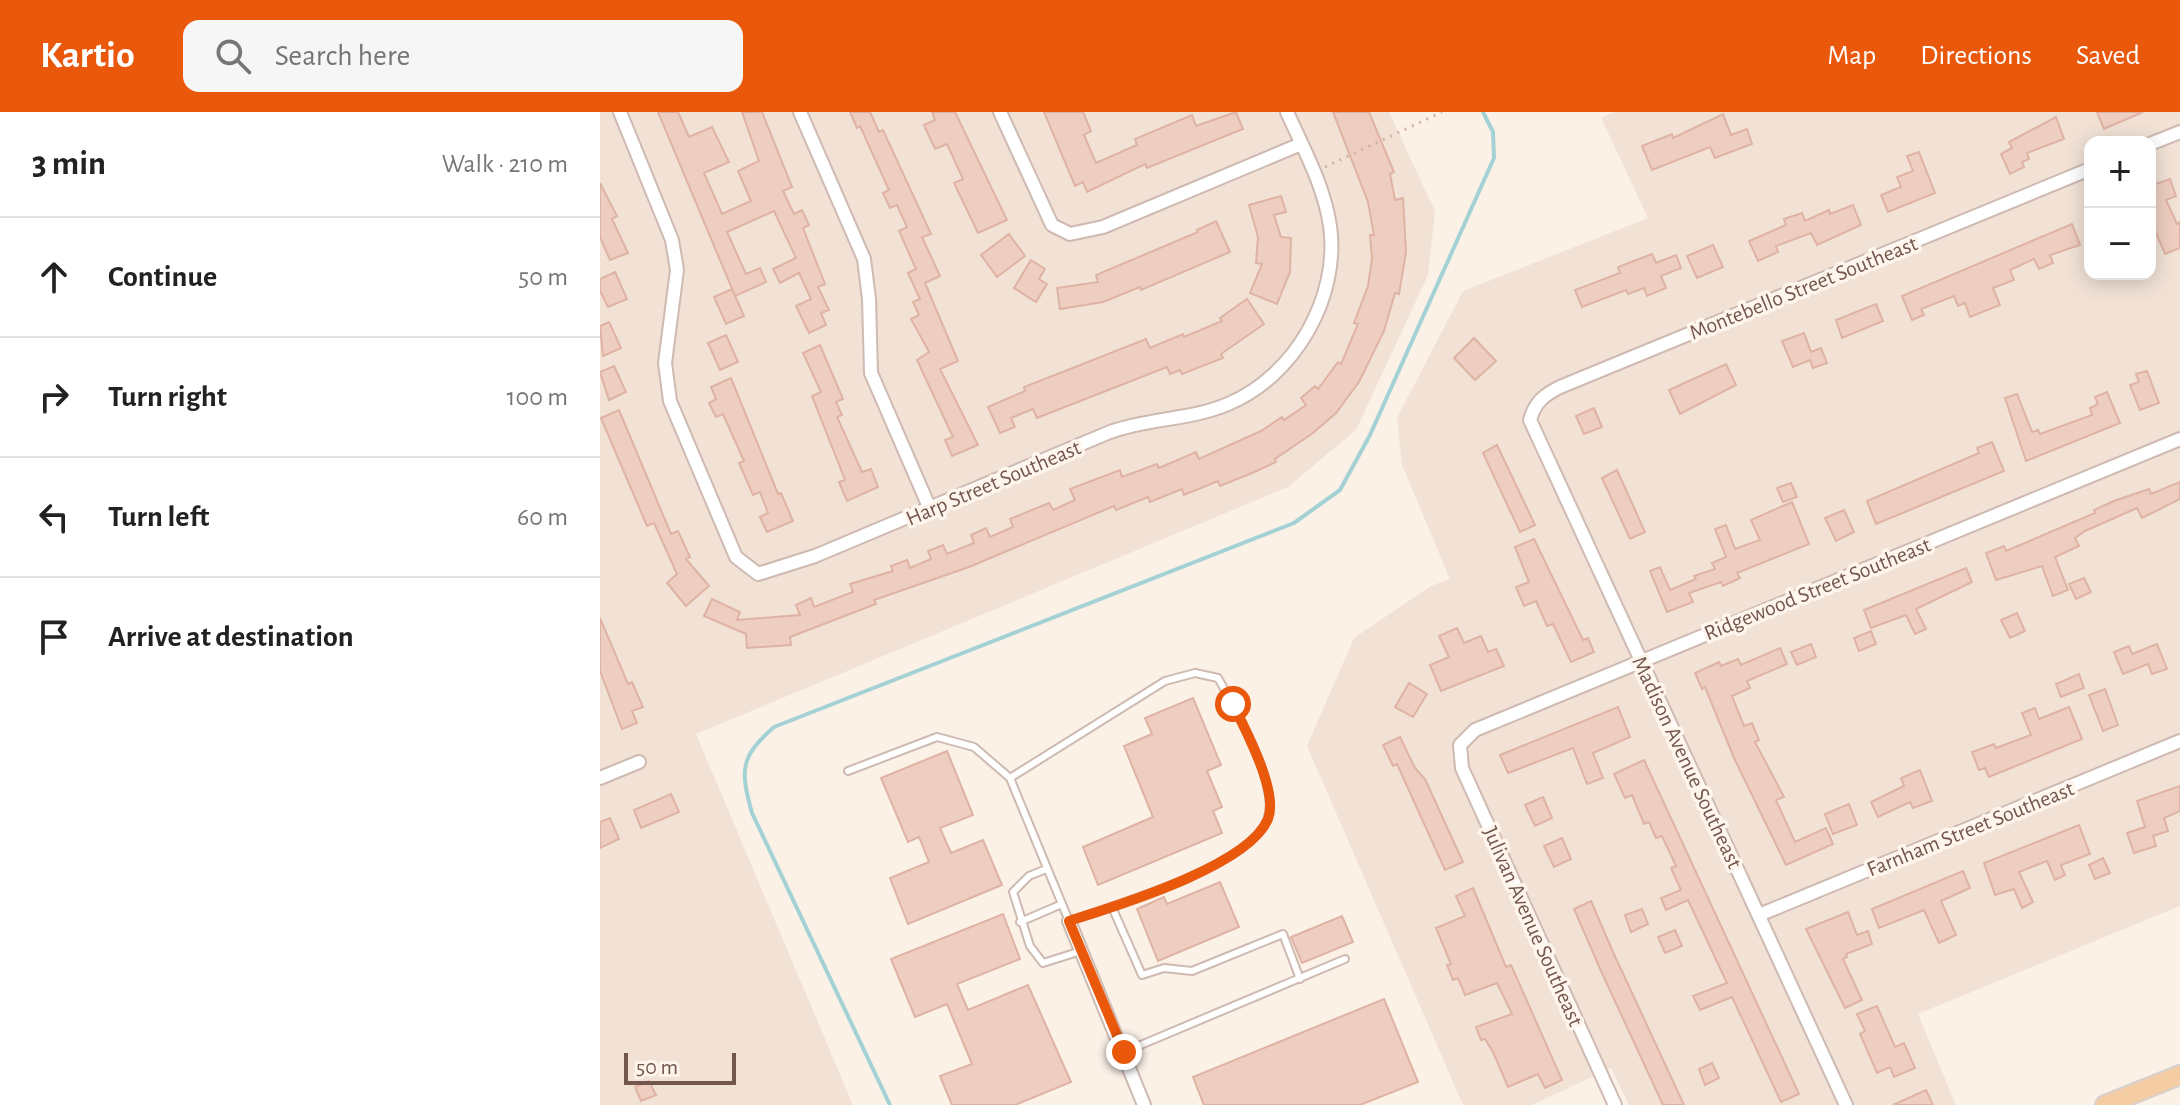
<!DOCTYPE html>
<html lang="en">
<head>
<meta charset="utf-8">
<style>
  body { margin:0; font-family:"Alegreya Sans",sans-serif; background:#f6f6f6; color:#222 }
  .controls { position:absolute; right:24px; top:24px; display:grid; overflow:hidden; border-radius:16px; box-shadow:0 4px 20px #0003 }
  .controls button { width:72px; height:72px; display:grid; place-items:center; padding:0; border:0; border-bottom:2px solid #e0e0e0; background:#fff; color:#222; font:40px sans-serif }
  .scale { position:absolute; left:24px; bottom:20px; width:112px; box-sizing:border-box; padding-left:8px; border:4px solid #73564d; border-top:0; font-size:22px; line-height:28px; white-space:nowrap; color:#73564d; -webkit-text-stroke:6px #fef5ed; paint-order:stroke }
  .stop { position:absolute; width:24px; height:24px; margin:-18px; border:6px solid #ea580c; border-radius:50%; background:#fff }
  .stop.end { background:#ea580c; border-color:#fff; box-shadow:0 2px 8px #0008 }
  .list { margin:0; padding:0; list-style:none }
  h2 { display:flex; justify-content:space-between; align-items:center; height:104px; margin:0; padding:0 32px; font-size:34px }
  h2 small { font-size:26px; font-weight:400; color:#767676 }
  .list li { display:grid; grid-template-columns:52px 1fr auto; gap:24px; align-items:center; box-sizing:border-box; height:120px; padding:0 32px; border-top:2px solid #e0e0e0 }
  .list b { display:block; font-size:30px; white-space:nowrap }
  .list em { font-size:26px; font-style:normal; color:#767676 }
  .icon { flex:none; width:44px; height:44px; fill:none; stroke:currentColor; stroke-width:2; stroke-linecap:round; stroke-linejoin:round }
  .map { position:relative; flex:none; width:1580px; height:993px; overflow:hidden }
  header { display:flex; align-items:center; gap:48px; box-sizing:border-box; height:112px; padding:0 40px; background:#ea580c; color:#fff }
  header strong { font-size:38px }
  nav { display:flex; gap:44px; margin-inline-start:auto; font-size:28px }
  .search { width:560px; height:72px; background:#f6f6f6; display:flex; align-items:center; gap:20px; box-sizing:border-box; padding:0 28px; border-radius:16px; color:#767676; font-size:30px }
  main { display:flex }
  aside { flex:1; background:#fff }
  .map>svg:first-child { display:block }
</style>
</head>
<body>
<header>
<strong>Kartio</strong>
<div class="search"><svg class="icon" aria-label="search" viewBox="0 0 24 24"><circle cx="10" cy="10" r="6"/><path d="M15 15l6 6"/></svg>Search here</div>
<nav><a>Map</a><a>Directions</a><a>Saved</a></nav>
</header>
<main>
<aside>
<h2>3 min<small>Walk · 210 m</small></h2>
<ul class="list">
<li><svg class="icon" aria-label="ahead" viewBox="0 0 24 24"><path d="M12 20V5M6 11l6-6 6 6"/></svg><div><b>Continue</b></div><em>50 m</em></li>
<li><svg class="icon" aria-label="right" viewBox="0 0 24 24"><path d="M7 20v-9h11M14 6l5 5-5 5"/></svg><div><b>Turn right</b></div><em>100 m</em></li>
<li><svg class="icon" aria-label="left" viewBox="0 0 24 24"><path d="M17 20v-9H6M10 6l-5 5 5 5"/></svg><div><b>Turn left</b></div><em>60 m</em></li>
<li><svg class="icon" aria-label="arrive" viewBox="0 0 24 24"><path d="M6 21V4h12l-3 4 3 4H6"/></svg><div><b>Arrive at destination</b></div></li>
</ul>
</aside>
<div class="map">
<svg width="1580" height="993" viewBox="0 0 1580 993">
  <rect width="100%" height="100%" fill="#fbf1e7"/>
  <path fill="#f2e2d6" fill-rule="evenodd" d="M0 0H789L835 99 828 163 756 318 688 375 96 622 253 993H0Z
    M1014 0H1580V794L1318 902 1356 993H1029L1011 956 932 993H863L707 634 754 526 831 474 850 467 802 353 797 306 863 179 1048 106 1001 6ZM1490 30H1550V162H1490Z"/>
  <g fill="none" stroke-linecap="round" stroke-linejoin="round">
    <path stroke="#a4d2d4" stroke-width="4" d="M290 993 152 701C140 658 140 645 174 615L694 411 740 378 770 323 894 46 893 20 883 0"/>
  </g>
  <path fill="#eecec1" stroke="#dfb3a3" stroke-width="2" d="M58 0H78L89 25 112 15 129 50 104 61 122 102 151 89 138 59 159 49 142 0H162L192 75 183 79 194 102 202 98 209 113 203 116 225 172 218 175 229 198 221 201 226 213 209 221 196 194 211 187 199 161 180 171 173 157 196 146 174 99 127 120 146 162 160 156 166 170 135 184Z
    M250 0H270L279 20 283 18 331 122 322 125 340 164 325 171 358 249 340 257 378 333 352 344 345 328 353 325 317 248 329 240 311 207 319 203 313 190 320 187 308 161 316 157 299 119 307 115 297 93 290 96 283 81 289 78 260 14 257 16Z
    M332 0H355L407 108 378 121 354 71 363 67 347 32 335 37 324 13 335 8Z
    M444 0H483L491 19 484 23 496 51 537 33 535 27 592 3 596 14 636 0 643 17 547 56 545 52 487 80 483 70 475 74Z
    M733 0H769L794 60 790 62 795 88 803 86 806 140 799 182 795 181 784 219 759 270 736 301 713 321 675 347 676 350 652 361 620 374 618 369 584 383 582 377 550 390 548 385 516 398 514 394 369 455 274 488 276 492 190 525 191 533 147 536 146 522 104 504 112 487 140 500 137 508 200 503 196 493 211 486 214 495 253 480 250 472 293 459 291 454 307 448 310 456 331 447 328 439 343 433 347 442 374 431 371 423 386 416 390 425 413 415 410 407 449 391 453 398 475 388 470 377 486 371 520 358 522 365 557 352 559 356 596 340 599 347 661 319 682 305 684 308 706 293 701 286 715 274 718 277 738 250 741 252 758 212 754 211 768 174 772 147 770 123H774L768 90Z
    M1497 0H1543L1504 17Z
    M1123 2 1131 23 1147 17 1152 32 1115 46 1110 35 1052 58 1042 34 1072 22 1073 26Z
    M1456 5 1464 27 1427 41 1429 47 1422 50 1424 55 1410 62 1401 42 1412 36 1409 30Z
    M1319 40 1335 81 1288 100 1281 83 1301 75 1297 65 1313 59 1307 44Z
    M1570 67 1576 84 1566 88 1577 112 1580 110V136L1565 142 1551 109 1554 107 1550 96V74Z
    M0 71 17 104 12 107 28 141 10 148 0 125Z
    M681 84 686 100 674 103 681 125 691 126 690 160 677 192 650 181 662 152 656 151 658 125 649 93Z
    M1253 93 1261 113 1217 133 1211 121 1176 134 1178 140 1158 149 1149 129 1186 113 1184 107 1202 101 1205 109 1229 98 1230 102Z
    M616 109 630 140 541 178 540 175 503 190 460 197 457 176 498 170 496 163 598 120 597 118Z
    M1472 112 1480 133 1450 143 1453 151 1439 157 1434 147 1410 158 1414 168 1393 176 1400 193 1370 205 1365 191 1358 194 1354 184 1321 197 1324 203 1312 208 1302 184Z
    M409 122 425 144 397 165 381 143Z
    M1113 133 1123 155 1097 166 1087 144Z
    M1052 142 1056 151 1076 143 1081 156 1061 164 1066 176 1047 184 1044 176 1028 182 1026 178 982 195 975 178 1020 161 1018 155Z
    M431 148 445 157 439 167 447 172 436 190 414 176Z
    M15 160 27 187 8 195 0 179V167Z
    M132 177 144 204 126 212 114 185Z
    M647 187 664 212 621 242 623 246 582 262 580 258 570 262 567 255 437 306 433 297 411 306 415 315 400 321 388 295 425 279 424 275 546 227 550 236 583 222 584 225 622 209 620 206Z
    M1276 192 1283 209 1242 226 1236 208Z
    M9 210 21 236 3 244 0 214Z
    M1204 221 1211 240 1221 236 1227 251 1213 256 1210 248 1193 255 1182 229Z
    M126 223 138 250 120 258 108 231Z
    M874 226 896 249 875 268 854 246Z
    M220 233 243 287 236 290 242 303 237 305 262 360 271 357 278 375 247 389 239 370 245 368 212 284 221 280 203 241Z
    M1126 252 1136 273 1080 302 1069 278Z
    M14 254 26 280 9 288 0 260Z
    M1547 259 1559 291 1540 298 1530 273 1539 270 1536 262Z
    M131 266 178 382 181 381 193 409 167 420 160 405 168 401 160 380 153 383 139 351 144 349 123 302 116 305 109 291 116 287 111 275Z
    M1507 280 1520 311 1426 349 1405 286 1417 282 1432 320 1438 318 1440 322 1492 303 1490 296 1498 292 1495 285Z
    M994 296 1002 315 984 322 976 304Z
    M19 298 71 422 78 419 90 445 86 447 109 474 86 494 67 471 77 462 54 411 47 414 1 306Z
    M1392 330 1404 359 1276 412 1267 389 1379 341 1377 336Z
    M897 333 935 413 920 420 883 341Z
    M1017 358 1045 420 1030 427 1002 366Z
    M1580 370V387L1542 406 1537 396 1485 419 1475 426 1479 434 1455 445 1468 478 1453 484 1442 454 1396 468 1386 441 1404 434 1406 439 1495 401 1494 398 1514 389 1549 377 1551 382Z
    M1191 371 1197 385 1183 390 1177 376Z
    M1192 390 1209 432 1137 461 1140 466 1123 474 1121 470 1089 481 1093 490 1067 500 1050 459 1060 455 1070 478 1096 467 1094 464 1115 457 1112 451 1126 445 1115 417 1126 413 1135 437 1160 428 1151 408Z
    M1244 398 1254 420 1236 429 1225 406Z
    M934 427 983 528 988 526 994 540 971 550 953 512 947 514 936 489 924 494 916 475 929 470 915 435Z
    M1366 456 1372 470 1316 497 1326 517 1315 522 1306 503 1271 516 1264 498Z
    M1484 466 1491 480 1476 487 1469 472Z
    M1417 501 1425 519 1410 526 1401 508Z
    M0 506 28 572 32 570 43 595 32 599 37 611 22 617 0 559Z
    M857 516 864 531 881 524 888 540 896 537 904 554 841 579 830 553 849 545 839 524Z
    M1271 519 1276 532 1259 539 1254 526Z
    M1211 532 1216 545 1197 553 1191 540Z
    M1557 532 1567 557 1552 562 1548 552 1523 562 1514 540 1529 534 1532 542Z
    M1180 536 1187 552 1147 569 1150 576 1132 584 1144 614 1152 611 1159 628 1155 630 1184 685 1176 688 1195 730 1226 716 1233 732 1186 753 1134 646 1105 575 1102 577 1095 561 1119 550 1121 554 1138 547 1141 553Z
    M1479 562 1484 576 1461 585 1456 572Z
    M809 571 827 582 813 605 795 595Z
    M1505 577 1518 613 1503 619 1489 583Z
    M593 586 621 653 607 659 622 695 613 699 622 721 498 773 483 735 553 705 524 634 552 622 545 606Z
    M1018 595 1030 625 993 641 1003 666 987 672 973 636 908 661 900 643Z
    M1469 595 1482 627 1389 665 1385 656 1379 658 1372 640 1394 632 1396 636 1431 623 1422 601 1435 596 1439 607Z
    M800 625 815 656 825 667 863 750 845 758 797 652 793 654 783 633Z
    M347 639 373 703 340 716 351 741 383 728 402 773 308 812 290 766 329 750 319 725 308 730 281 666Z
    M1044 648 1199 982 1181 990 1132 885 1100 898 1093 884 1127 871 1088 788 1066 798 1061 786 1081 778 1071 756 1076 754 1062 724 1056 726 1049 710 1044 712 1032 683 1025 686 1014 662Z
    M1320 658 1332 689 1313 696 1310 690 1278 705 1271 690 1304 674 1301 666Z
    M1580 674V699L1564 706 1568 719 1553 724 1556 734 1534 741 1527 721 1545 715 1537 689Z
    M71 682 79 700 41 716 34 698Z
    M943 685 952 706 935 714 925 693Z
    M1249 692 1257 713 1233 722 1225 702Z
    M10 706 19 727 0 736V710Z
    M1479 713 1490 742 1461 753 1465 763 1455 768 1447 749 1419 760 1433 790 1422 796 1414 777 1395 783 1384 751Z
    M962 726 971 747 954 755 944 734Z
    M1503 746 1510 761 1495 767 1489 753Z
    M1363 759 1370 776 1341 789 1356 823 1339 831 1324 798 1279 816 1272 797Z
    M620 770 639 815 558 849 537 797 564 785 567 792Z
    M873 776 906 855 911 853 962 968 945 976 938 962 908 975 893 940 885 927 881 928 876 915 912 902 897 871 865 883 858 866 853 868 847 853 851 852 836 816 865 804 856 784Z
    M991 789 1013 840 1084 993H1063L1001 859 974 797Z
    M1042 797 1048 812 1031 820 1025 803Z
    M1248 800 1257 823 1268 819 1272 832 1246 842 1247 845 1243 847 1262 888 1245 896 1206 817Z
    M403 802 420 847 357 872 368 898 428 873 471 970 415 993H352L340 964 372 952 347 892 315 905 291 847Z
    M742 804 753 830 702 851 691 825Z
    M1075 818 1082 834 1065 841 1058 825Z
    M784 887 818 970 760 993H604L593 965Z
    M1277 894 1295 935 1304 931 1315 956 1294 965 1290 955 1277 961 1260 922 1265 919 1257 902Z
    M1112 951 1119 966 1105 973 1099 957Z
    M49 969 56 983 41 989 35 975Z
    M1326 978 1333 993H1293Z"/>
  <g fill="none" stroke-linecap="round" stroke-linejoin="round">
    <defs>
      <path id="service" d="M595 561 618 566C634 594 681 676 667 708 647 755 517 793 469 809L410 666 565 569Z
        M248 659 337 625 374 635 410 666
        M446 757 429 764 413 780 430 834 443 851 481 839
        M512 795 542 863 564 856 592 859 683 822 700 867
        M420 810 462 792
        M524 940 745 847"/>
      <path id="minor" d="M20 0 72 128 77 158 65 251 70 289 136 445 158 462 215 444 510 320C548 306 591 308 628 292 695 264 740 185 730 114 724 73 703 36 687 0
        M200 0 264 147 269 187 271 261 330 397
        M400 0 452 113 470 122 503 115 701 32
        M1550 32 1580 20
        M0 666 39 650
        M1159 803 1580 629
        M469 809 544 993
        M1015 993 862 656 860 633 875 618 1580 327
        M1246 993 930 308C935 290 944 283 960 275L1490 57"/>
      <path id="primary" d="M1505 993 1580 963"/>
    </defs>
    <use href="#service" stroke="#cebab1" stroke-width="10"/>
    <use href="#minor" stroke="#cebab1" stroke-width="16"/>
    <use href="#primary" stroke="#d8d0cd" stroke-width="22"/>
    <path stroke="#d3b1a4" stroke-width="3" stroke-dasharray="2 6" stroke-linecap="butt" d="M725 55 842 0"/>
    <use href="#service" stroke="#fff" stroke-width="6"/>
    <use href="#minor" stroke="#fff" stroke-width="12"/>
    <use href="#primary" stroke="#f4cda5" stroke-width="18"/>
  </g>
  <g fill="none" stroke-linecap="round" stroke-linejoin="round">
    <path stroke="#ea580c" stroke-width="10" d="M524 940 469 809C516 794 649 754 668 707 679 679 645 618 633 592"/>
  </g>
  <g text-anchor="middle" stroke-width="7" stroke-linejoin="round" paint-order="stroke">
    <g font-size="22" fill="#73564d" stroke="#fef5ed">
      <text transform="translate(1203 175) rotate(-22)" y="8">Montebello Street Southeast</text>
      <text transform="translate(393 370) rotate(-23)" y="8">Harp Street Southeast</text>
      <text transform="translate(1217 476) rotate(-22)" y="8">Ridgewood Street Southeast</text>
      <text transform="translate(1088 650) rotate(65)" y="8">Madison Avenue Southeast</text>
      <text transform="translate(1370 716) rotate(-22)" y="8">Farnham Street Southeast</text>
      <text transform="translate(934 814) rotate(66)" y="8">Julivan Avenue Southeast</text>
    </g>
  </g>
</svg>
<div class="controls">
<button>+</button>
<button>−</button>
</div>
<div class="scale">50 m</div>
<div class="stop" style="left:633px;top:592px"></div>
<div class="stop end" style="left:524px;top:940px"></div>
</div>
</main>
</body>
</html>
